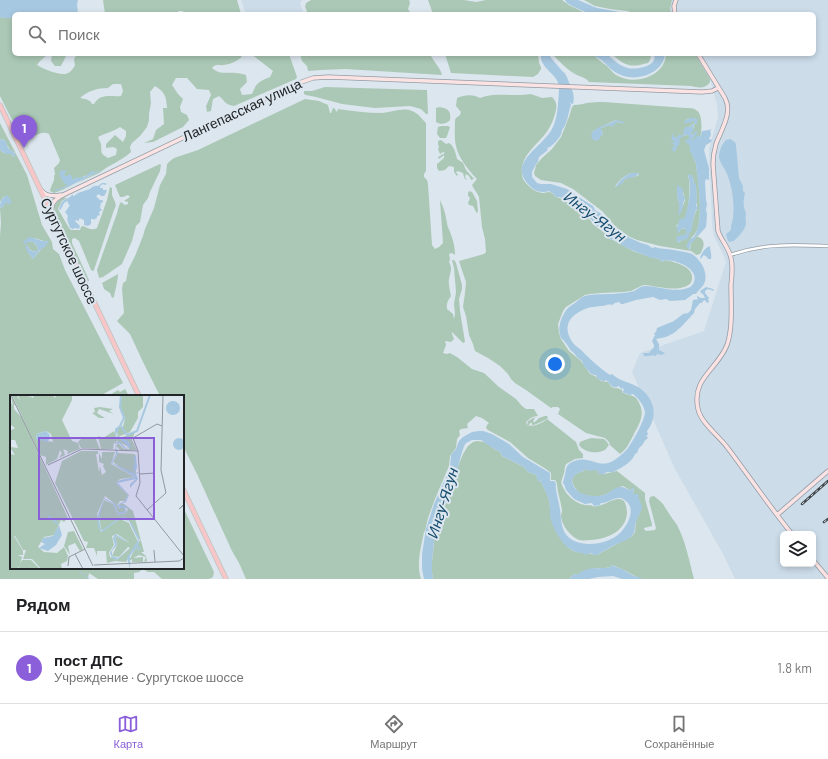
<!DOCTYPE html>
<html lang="ru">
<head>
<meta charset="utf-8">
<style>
  body { margin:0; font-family:Barlow,sans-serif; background:#f6f6f6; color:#202124 }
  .controls { position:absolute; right:12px; bottom:12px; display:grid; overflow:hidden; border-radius:6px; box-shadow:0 2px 6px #0003 }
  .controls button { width:36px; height:36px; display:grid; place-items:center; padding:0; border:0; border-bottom:1px solid #e0e0e0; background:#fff; color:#202124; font:20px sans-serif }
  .you { position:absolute; left:555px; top:364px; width:14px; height:14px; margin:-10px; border:3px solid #fff; border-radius:50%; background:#1a73e8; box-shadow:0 0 0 6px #1a73e833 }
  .badge { display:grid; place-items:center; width:26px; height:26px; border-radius:50%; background:#8b5fd9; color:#fff; font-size:13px; font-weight:700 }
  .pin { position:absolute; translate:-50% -33px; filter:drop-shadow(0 1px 2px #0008) }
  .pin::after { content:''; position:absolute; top:21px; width:14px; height:12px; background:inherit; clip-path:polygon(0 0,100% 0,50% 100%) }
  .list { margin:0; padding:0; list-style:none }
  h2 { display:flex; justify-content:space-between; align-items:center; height:52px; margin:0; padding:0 16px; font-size:17px }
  h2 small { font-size:13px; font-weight:400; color:#757577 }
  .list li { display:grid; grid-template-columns:26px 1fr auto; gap:12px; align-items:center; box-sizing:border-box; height:72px; padding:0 16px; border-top:1px solid #e0e0e0 }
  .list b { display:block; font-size:15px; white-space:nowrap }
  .list p { margin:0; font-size:13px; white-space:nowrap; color:#757577 }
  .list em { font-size:13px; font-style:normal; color:#757577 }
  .icon { flex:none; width:22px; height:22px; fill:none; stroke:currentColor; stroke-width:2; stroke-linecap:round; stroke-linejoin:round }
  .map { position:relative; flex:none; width:828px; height:579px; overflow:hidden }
  .search { position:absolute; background:#fff; box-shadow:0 2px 6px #0003; left:12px; right:12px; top:12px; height:44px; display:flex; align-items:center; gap:10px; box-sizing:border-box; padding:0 14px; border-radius:6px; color:#757577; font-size:15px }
  .sheet { height:124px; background:#fff }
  nav { display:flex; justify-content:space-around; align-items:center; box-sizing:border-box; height:56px; border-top:1px solid #e0e0e0; background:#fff; font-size:11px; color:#757577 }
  nav a { display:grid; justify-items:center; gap:2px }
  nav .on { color:#8b5fd9 }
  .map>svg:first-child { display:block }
</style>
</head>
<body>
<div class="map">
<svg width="828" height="579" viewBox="0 0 828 579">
  <rect width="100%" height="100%" fill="#dce6ee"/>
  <path fill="#ccdce9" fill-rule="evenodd" d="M241 0H303L300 2 303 12 298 14H246Z
    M672 0H828V579H735L722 552 675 469 632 372 640 353 704 331 726 262 723 254 714 236 712 224 709 149 718 117 717 105 710 79 695 54H814V14H672L670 9ZM783 534H813V564H783Z"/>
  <path fill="#abc8b6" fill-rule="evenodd" d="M103 0H237L241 14H188L182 11H178L180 14H105Z
    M311 0H409L410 3 408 9 411 14H305L307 11 305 7 306 3Z
    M428 0H464L476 2 486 0H562L569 5 587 14H433Z
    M584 0H672L670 9 672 14H637L627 11 610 9 595 6Z
    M0 17 3 18H14V54H48C44 58 40 60 37 65 43 69 62 77 68 73 71 72 73 68 75 66L74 59 77 54H239L242 57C237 61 231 64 224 65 219 66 216 63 212 68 220 75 226 72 236 73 239 73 243 74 246 75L247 82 240 89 242 95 252 94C256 83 260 81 270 77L273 71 251 54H289L297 77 296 79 234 106C224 104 226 102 219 96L213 99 211 111 207 112 206 106 211 95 209 90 197 89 187 78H176L172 85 178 94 183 99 180 107 181 112 187 115 189 120 183 127 153 142 144 143 153 139 156 130 164 124 163 108H167C166 96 165 92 155 86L150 92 151 103 149 114V120L147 127 140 136 132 143 130 147 131 152C121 161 109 165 99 173L62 190 54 193 50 191C51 185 55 182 54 176L55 174 54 168 59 163 60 160 49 134C42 130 37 136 29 137 27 137 24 137 22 137L15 124 16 122 13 120 11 118 0 96ZM113 84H121L123 91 121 96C109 97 101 93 94 104H92C90 99 84 99 80 98 88 91 97 88 108 88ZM120 127 126 131V136L123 142 115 135 106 144V148L113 147 117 149 116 155 108 158C99 153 102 152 101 144 100 142 99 139 98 137 105 133 113 132 120 127ZM99 171 75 184 64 188 65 187 69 186C66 182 60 178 60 173L62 172 65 176H72V179L74 180Z
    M52 54H67L61 66H55L51 61Z
    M300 54H430C433 61 440 67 442 75L345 69 321 70 308 71 307 66 302 61Z
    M445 54H538L539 63 541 67V69L538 74 533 77 451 73Z
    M553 54H593C597 59 602 62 607 66 610 69 613 73 616 75 634 86 665 77 666 54H695L710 79V82C706 89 698 88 691 86L589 82C585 77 580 77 575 74 568 70 558 61 553 54Z
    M612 54H651V55L650 60 648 63C630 68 625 66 612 54Z
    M325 87 427 90 428 114H426L421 109 410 106 375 108 342 104 316 97 306 95 304 94V91H312Z
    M531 94 542 98 552 97C556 101 557 104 556 110 554 119 551 126 546 133 537 145 520 156 522 174 522 176 523 180 525 182 530 188 535 192 543 193 545 193 547 192 549 192 552 192 554 195 556 197L560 198 565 201 571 202 583 211 594 225 609 236 610 239 613 240 633 251 650 257 659 259 662 262 665 260C674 262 694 266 692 279 692 283 688 286 684 287 672 291 656 286 644 285L641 286 631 291 623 292 601 293 590 294 585 295 566 307 563 311 558 324 559 333 561 339 569 351 581 361 590 374 595 376 601 381 608 382C611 387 613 389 618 388L621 390 622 389V392C626 395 633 395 636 398 647 413 640 422 633 436 629 443 627 449 620 454L610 445 609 442 605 438 586 433 558 414 560 409 558 407H553L551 408 526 390 515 383 511 379 508 374 500 366 488 358 475 351 473 344 469 335 466 316 463 307 465 293 466 282 459 261 484 254 486 252 485 239 482 227 479 197C477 192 474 190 472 185L477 179C469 171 458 157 456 146 454 138 455 129 455 120L456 118 460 115 461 112 456 106 457 98C465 95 472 94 480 98 496 92 514 97 531 94Z
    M305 99 319 101 328 105 330 113H331L333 108H334L337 112 338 109C352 111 367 113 382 113 392 112 403 107 412 111 418 113 422 119 426 123V171L424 174V177L427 180 428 184 432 245 435 249 439 247 443 243 440 200C443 206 445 212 446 218 447 221 447 225 448 227 452 237 455 244 455 255L452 253 449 254 450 259 449 262C453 269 450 272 449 279 448 283 450 291 451 296 448 300 446 304 447 309L453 314 454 319 455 314 454 304 456 292 454 268 452 260H454L456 263 462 285V289L459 299 460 311 465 342 463 343 452 332V334L454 339 451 342 445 341 446 345 443 353 447 354 450 353 457 357 472 369 484 373 499 387 516 399 522 406 526 409H534L538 416C533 416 528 419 526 423L527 425C534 427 541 424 547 419L576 442 579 450 583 454V458L575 459 566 464C564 468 565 470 564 473 563 478 560 481 562 485 566 496 579 507 591 505L592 506C602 509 616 494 624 501 626 504 627 509 627 513 626 531 607 539 591 540 587 540 583 541 579 540 570 536 562 526 561 516 561 514 562 512 562 510 561 501 557 492 557 483L555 480H551V473L546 469 528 458 510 442 488 430 486 428 487 425 489 423 482 418 476 416 467 424 468 428 461 429 459 431 460 435 457 439 456 448 450 456 449 466 435 499 428 518 425 531 424 532C421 547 416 564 421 579H246L239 563 232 551 197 474 183 446V396H160L143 362 130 334 117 321 124 313 122 289 123 283 126 281 128 270 135 256 143 236 145 229 154 208 160 185 166 174 167 164 170 161 174 158 198 150Z
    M604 102 686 108C689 108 694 108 696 110 703 113 702 132 700 138H696L693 141H692V139L691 138 698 131 694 135 691 134 695 123 698 119H697V120C693 117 690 118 686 120L688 122 692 120 694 121V123L683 133 684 135 683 136 688 135 690 137 687 143 690 144V153L692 152C692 157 695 159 696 164 698 178 706 230 691 238L688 247 690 250 691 243 696 236C706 239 705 246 700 254L696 255 694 253 691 251 660 246 637 240 628 236 616 227 602 211 573 189 561 183 541 180 535 176 534 173 536 165 542 158 552 149 561 137 569 117 572 107 574 105C579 105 582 104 587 103 592 102 598 102 604 102ZM616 120 623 123 617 122 601 128V130L603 133 602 135 599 137 593 131 607 124ZM631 173H636L639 174 638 176 628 177 624 180 623 182 615 187C618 181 625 175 631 173ZM688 175 692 176 694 181V185L696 187 697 209 694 216 691 230 687 232V235L689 234 687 237 678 243 681 235H686V229H681L679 232 678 227 676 226C678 224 681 222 684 220 689 213 691 184 688 175ZM677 186 683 192 685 200 681 211 679 209V203L677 196Z
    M440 107C449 109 451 111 450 120 447 124 440 125 436 122V108Z
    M0 123 27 175 42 225 52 242 53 249 59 254 65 270 123 383 100 396H11V568H183V507L214 572 213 577 209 579H162L154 572H148L143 569 139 572 134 573V579H98L89 573 88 579H0V236L1 223 0 208 4 206V196L0 202V150L4 153 12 154 13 157 15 153 10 150 4 140 0 139ZM34 238 44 241H48L33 259 28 252V246C29 250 32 252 37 251L38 249 37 246 33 242H25Z
    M441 126H448L450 127 447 136 446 138H440L437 134 438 127Z
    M441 140 446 144 449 143C454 146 456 154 457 159L463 163 466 170 474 179 471 180 469 176 466 174 465 177 467 180C464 179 464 177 463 173L458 171 456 172 458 175 457 176 454 172V167L449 166 445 170 439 171 437 168V164L444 158V155L443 156 439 159 438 157 445 153 443 152 440 154 438 149 439 147 438 144V141Z
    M160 164 161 165 160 171 150 192 148 198 143 205 140 222 136 226 132 241 122 264 103 277 99 278 97 270 116 216C118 212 118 206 121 202L125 205 128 204V202L124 201 130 197 128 195 123 197H120L115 185Z
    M110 187 112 188C112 190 112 193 112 195 114 201 118 204 114 210L94 270 93 271 91 270 79 241 75 238 72 239V243L89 280V281H87L57 220C56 212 51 209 58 201 61 198 63 197 67 198L62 201 58 209 69 228 71 230H80L81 227 83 226C88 228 92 231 97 228L107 200Z
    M469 191 472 192 477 201 478 211 477 213 476 212 473 206 469 205 468 203 470 198C468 196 467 194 469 191Z
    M118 274C118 280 115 291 114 297L112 298 110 293 104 289 102 283Z
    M125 389 129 396H108L118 390 120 392Z
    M545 416H547L548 418C545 420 536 425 532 425V423H530L529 425H527L528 421 535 417 533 422H535L539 418Z
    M591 438 604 439 607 442 609 445 605 450C596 454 585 453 579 445L580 442 585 440Z
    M477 441 485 442 494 449 500 452 502 456 524 467 528 472 536 475 539 481 540 480C543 486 547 493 549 500 550 506 550 512 551 518 553 528 562 543 570 549 575 553 582 552 588 553 592 554 593 555 597 555L617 544 625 540 632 536 635 532 636 520 639 515V501L636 494H633L634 488 630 490 623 486C617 488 613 490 608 493 601 498 588 496 580 494 572 485 567 476 581 472 583 471 585 470 587 469 590 469 594 470 597 469L598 472 604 474 617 471 645 493V499L652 524V526L644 528V529L646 531 655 530 656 528 649 501 650 497 654 496 660 501 663 504C667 511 672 518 677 525 686 542 689 561 694 579H642C636 577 630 573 624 570 620 568 616 567 612 565L611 567C607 568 604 568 601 568 593 568 583 570 577 575L574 574 569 579H433L432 573V561L434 542V536L437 525 441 515 443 507 452 491 458 466 463 454 468 446 473 442Z"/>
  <path fill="#a7c8e1" d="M0 0H78L77 4 78 14H14V18H3L0 17Z
    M565 0H578L597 8 631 14H590L574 7 567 3Z
    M541 54H549L551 58 564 73V72C567 76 568 80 570 85 573 91 575 97 573 104L570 103 571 105C568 113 568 123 562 130 562 136 555 143 550 147H549L547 149 548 150 539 157 538 162 536 164 532 172V177L537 183 541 184H551L567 189 585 201 593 206 595 210 600 213 612 228 630 238 641 243 648 245 652 248 656 247 657 248C661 248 689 252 692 254 701 260 709 273 704 284 702 288 698 290 696 294H693L692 295 685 300 670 301 666 299 660 300 653 297 636 300 623 304H621L619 302 615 303 612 305C608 304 607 305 603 306 600 306 597 306 594 307 589 307 584 309 579 312 566 319 564 331 573 343 576 347 581 349 584 353 593 362 600 368 610 375L612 374C619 381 629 382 638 387 654 397 659 416 647 431L648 435H646L648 438C643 441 644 445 639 448L637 453 635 454C632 463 620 468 612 473L611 472H607L602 475V473L600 475 597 470 589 471 587 469 576 474 572 479C572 495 592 498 604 495 610 493 614 487 621 487 624 487 627 489 630 490L634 487 633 494H639L638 496 639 498C639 502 642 503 642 507 642 512 637 517 636 522 634 526 636 530 633 534 630 540 623 541 617 544 610 547 604 551 597 555H594L590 553 585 555 583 553H581C578 552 575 552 572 550 562 545 552 527 550 516 550 511 550 506 549 500 547 493 543 487 540 480L538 482 536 475 528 472 524 467 502 456 500 452 494 449 481 440H472L466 443 464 446 460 459 452 491 448 501 443 507 435 531 432 561V573L433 579H424L422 569V554L426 529 434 504 450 468 451 455 456 449 459 441 463 437 472 432 479 431H483L492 434 509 444 523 457 550 473V481H554L556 483C555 492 559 500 560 510 561 517 561 526 565 533 576 550 608 545 620 533 627 526 635 512 628 503 626 501 624 499 621 498 614 497 608 503 601 503L600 505 594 506 592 503 585 504 574 499 566 490 564 484H563C563 481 564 478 565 475 566 469 566 465 572 462 589 454 596 468 611 462 617 459 624 453 628 448 633 441 645 420 645 412 644 405 638 398 633 394L630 395 622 392 624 390 623 388 621 389 619 386C612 390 611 384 606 380L605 381C601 381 597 379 596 375H594L592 374H591L584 366 582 361 578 358 572 351H571C569 348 567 344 564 341 564 340 563 340 562 339 556 330 561 316 568 308 570 306 573 304 575 303 579 300 581 297 585 296 597 293 610 295 622 293 626 293 630 292 634 291 638 289 641 286 645 286 659 286 673 293 688 288 691 287 693 285 694 282 698 271 684 264 676 262L675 261H673L664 260 662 262 659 259 649 257 634 251 621 245 613 239 611 240 610 239 611 237 610 235C603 233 600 227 594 224 589 214 579 208 571 201H565L560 197H556L554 195V194L549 191C544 193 536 192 532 188 504 164 541 149 552 129 558 118 558 103 559 90 561 74 539 70 541 54Z
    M594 54H607C612 59 621 67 628 68 635 70 651 67 654 60 655 58 654 56 655 54H665C664 63 659 69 651 73 640 79 625 79 615 72 608 68 604 60 596 57Z
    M690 118H695L696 120V119H699L697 121V124L695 123 693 127 694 130 691 134 694 135V132L698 131 694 138H691L693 139 692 141C695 140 695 136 699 135L700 138 702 131 709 130 712 129 710 131C712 135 710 136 709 139L712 140 711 142 706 145 704 150 709 168V180L706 179 705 182 706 200 707 204 706 210 707 214 706 227 698 236H696L695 240 691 243 689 251 688 248 686 247C687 245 688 243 689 241 690 238 694 238 695 235 704 217 698 184 696 164 695 159 692 157 692 153H690V145H688L687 143 684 140H688L689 137 688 135 683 136 682 138 680 137 679 145 677 147 675 152 670 149H673L672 147H674V145L671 143H674V141L671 140 673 133 675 138 677 137 680 134 682 136 684 135 683 133 685 127H690L694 123V121H692L691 123 688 122 685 124 684 122 686 120Z
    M616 120 625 122 623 123 617 122 615 123V125L613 126H610L609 125 601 128V130L603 133 602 135 600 137V139L596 141 592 139 591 134C596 126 608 125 616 120Z
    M0 139 6 141C8 152 11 148 16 155L13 157 12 154H6L0 150Z
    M730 139 735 142 736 145 739 178 743 186V191L745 193C743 200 743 207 746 213 745 217 746 220 746 224 745 230 738 237 734 241L730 242 728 241 726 235 727 233 730 231 731 229V226C736 212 733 188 727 174 725 169 720 163 719 157 719 151 722 144 726 140Z
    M63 170 67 171 64 174 65 176H68L69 174 72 176V179L74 180V178L76 177 78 178 86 176 89 173H90L91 171 94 172 100 170C96 174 90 175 86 178 75 183 66 189 54 191L56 189H60L62 187 64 188 66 185 69 186 64 183 61 177H60V174L58 173Z
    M631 173H636L639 174C635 178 629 177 624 180V182L615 188C618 182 624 176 631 173Z
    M690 174C693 176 694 180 694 184L695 183 696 184 697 201 696 206 697 207 698 205V210L697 209 696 210 694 216 691 232 687 233V235L689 233 690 234 688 237V239H685L681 241H680L678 243 676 239 677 237 681 235H685L686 229C681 227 680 231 677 234V231L678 228H676L679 223V220L681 219H684C689 207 692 187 688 175Z
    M102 183H105L107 184 105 185 103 184 100 186V188H103V190H107L106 193 104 196H101L99 194 96 196 100 200H102L103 201V202L101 203 100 208 102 210 99 212 100 215 97 216V218L95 219 94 220 93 219H91V224L88 226 84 225V220L81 219 80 218 79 219V221L76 220 75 221 80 226 79 229 75 228 73 229 70 228C69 223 66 221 68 216L65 212 66 211 70 205 68 204V202L67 201 64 203 61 209 60 210 59 209C60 206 61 203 63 201 67 198 70 198 73 194V196H74L78 193 90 189C92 187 95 185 98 186Z
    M677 185 683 189V195L685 197C685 201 682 203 683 207L680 214 678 215 679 210V203L677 196Z
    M7 195 11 200V204L5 203 4 206 0 208C0 201 2 198 7 195Z
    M29 237C36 238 41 242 49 241L45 247 40 250 33 259 27 251 25 246 26 244C29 248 30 253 37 251L38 249C36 241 30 240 24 244L23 242Z
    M710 246C710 250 712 255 711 259H708L707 257 704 255 702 257 701 259 700 258C702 252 705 248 710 246Z
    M706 287 713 289 714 291 708 289 705 291V293L709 298 708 300 709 301 708 303 706 302 705 300 703 301 702 303H700L695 309 694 313 682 326 674 333 666 337 656 339 659 344V350L665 353 662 355 657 354 656 356C652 354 648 357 644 356L643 353H649L654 347V345L652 341 655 335 654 333 656 332 657 328 674 321 683 314 688 313 691 310 693 300 699 299 697 298V296L701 298H705L703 294 701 293 700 291Z
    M612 565 616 567 622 569 634 576 639 577 642 579H622L613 576 598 577 589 579H569L574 574 577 575C588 565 599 570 611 567Z"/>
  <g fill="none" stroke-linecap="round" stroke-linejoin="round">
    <path stroke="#a7c8e1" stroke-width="1" d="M76 568 89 579"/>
    <defs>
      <path id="street" d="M730 255C766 243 792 245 828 246"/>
      <path id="secondary" d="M675 14 674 6 676 0
        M698 54 725 98C733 113 721 130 716 144 714 151 713 157 713 164L718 231C721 240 729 248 731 258 733 266 732 276 731 285 731 303 733 329 727 345 718 369 691 378 698 409 701 423 718 435 727 447 749 476 769 506 792 534
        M41 190C46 196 52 197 61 195
        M52 212C50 202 57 198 65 194L296 84 313 78 328 77 702 92 712 91 718 88
        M777 515 828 471
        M813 560 828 578"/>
      <path id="primary" d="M0 105 139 396
        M183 489 226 579"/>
    </defs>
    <use href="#street" stroke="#939ca4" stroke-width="4"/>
    <use href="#secondary" stroke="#939ca4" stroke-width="5"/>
    <use href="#primary" stroke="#c1c2c3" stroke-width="5.5"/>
    <use href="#street" stroke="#fff" stroke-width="2.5"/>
    <use href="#secondary" stroke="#fbe3e4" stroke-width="3.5"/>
    <use href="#primary" stroke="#f7c7c8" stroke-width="4"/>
    <defs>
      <path id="rail" d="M802 504 828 481
        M824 522 828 519"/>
    </defs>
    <use href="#rail" stroke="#3f4448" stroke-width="2.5"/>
    <use href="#rail" stroke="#dce6ee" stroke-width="1" stroke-dasharray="3" stroke-linecap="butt"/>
  </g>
  <g text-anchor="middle" stroke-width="4" stroke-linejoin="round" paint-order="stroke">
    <g font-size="14" fill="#212528" stroke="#dce6ee">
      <text transform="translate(242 110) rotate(-25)" y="5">Лангепасская улица</text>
      <text transform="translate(69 251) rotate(65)" y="5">Сургутское шоссе</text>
    </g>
    <g font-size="15" font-style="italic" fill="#164c6f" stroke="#dce6ee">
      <text transform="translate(595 217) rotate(37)" y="5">Ингу-Ягун</text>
      <text transform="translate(443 503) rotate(-73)" y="5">Ингу-Ягун</text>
    </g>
  </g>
  <g transform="translate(10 395)">
    <rect width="174" height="174" fill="#dce6ee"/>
    <path d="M2 0 7 1 10 6 8 0H19L20 4V1L23 3 24 0H44V3L48 0H62V5L52 25 62 46 68 48 70 54 57 59 58 56 53 54 55 60 49 63 52 58 50 55 47 64 36 70V62L30 60ZM36 36 41 39 43 47 26 44 27 39ZM112 0H133V12L128 17V23L120 37 108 42 107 36 109 32H113L115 23 110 11ZM1 1 6 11 4 9V14L12 23 58 123 54 127 51 125 44 140 34 142 28 152 34 157 47 158 54 152 58 161 57 166 51 169 52 174H31L22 164H13L16 155H13L5 141H0V59L5 60 0 52 8 53 5 45H0V36L5 33 0 29V6L3 11ZM90 12 103 14 99 16 104 19 89 14 87 18 95 23H89L82 18 85 17 84 13ZM104 36 106 42 117 48 119 52 107 46 104 48 103 54H91L88 41 93 43ZM125 37 122 45 127 55H110L106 51 108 48 114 54H119V47L110 43ZM73 42H85L90 54 71 53 68 47ZM71 56H88V59H86L89 77 90 71 92 80 96 77 93 71 94 69 89 67V58L92 64V57H105L101 69 125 82 110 84 106 88 118 100 115 106H110L107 110 109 113H115V117L108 118 105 109 95 101 87 119 91 137 110 124 119 128 128 147 116 167 105 166 97 168 96 156H87V161L84 153H76L78 147 74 146 45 88 52 66ZM107 139 120 148 105 141 107 150 102 161 109 162 118 152 120 153 107 165 100 162 99 158 104 150 102 141ZM108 58 125 59 126 79 117 77 103 67ZM94 105 103 109 108 120 116 118 118 114 115 111 109 112 110 108 114 109 123 116 134 157H131L136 161 137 166 134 167 136 162 129 160 123 163 133 162V167H122V164L118 167 130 145 118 124 109 123 96 134 91 135 89 120ZM64 136 73 154 70 156 65 148 58 151 60 160 54 151 58 137ZM0 141H4L13 156V160H8L12 162 10 169 12 165H21L30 174H8L10 170 7 174H0Z" fill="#abc8b6" fill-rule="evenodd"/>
    <path d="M156 13a7 7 0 1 1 14 0a7 7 0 1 1-14 0ZM111 29 106 40 118 46 121 52 115 54 109 48 105 49 108 58 102 68 124 78 123 69 124 71 125 66 123 63 122 64 126 60 127 73 124 78 126 79 127 77 129 78 126 79 128 84 120 93V89L126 84 108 88 119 100 116 107 108 110 117 111 116 118 108 120 103 109 94 104 89 123 91 136 109 123 114 122 121 127 129 143 128 152 131 153 128 156 127 152 120 161V174L117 163 128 145 119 126 110 124 92 137 89 134 87 123 94 103 105 109 108 118 115 116 116 113H110L107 110 115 106 118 100 106 88 110 85 125 82 101 68 106 59 105 47H110L116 53 119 52 105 40V34ZM36 36 40 40 38 47 26 44 27 39ZM163 49a6 6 0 1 1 12 0a6 6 0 1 1-12 0ZM49 130 52 140 46 150 38 156 29 153 35 149 31 147 33 143 43 141ZM105 139 120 148 105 141 107 150 102 156V161L108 163 120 153 107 165 102 163 100 158 105 150 103 143Z" fill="#a7c8e1"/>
    <path fill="none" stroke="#a7c8e1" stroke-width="2" d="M110 31 114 23 110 12 111 0M111 31 117 40 127 36 140 0M38 121 48 129"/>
    <path fill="none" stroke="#91999f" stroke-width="1" d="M1 0 83 171M128 56 123 43 147 29 152 31M38 70 72 54 128 56 130 88 126 101 174 161M130 79 145 78M174 109 169 114 174 110M137 115 156 98 151 75 153 0M144 155 145 167M65 159 73 174M84 170 169 166 174 163M58 171 59 162 75 154"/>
    <path fill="#8b5fd9" fill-opacity="0.15" stroke="#8b5fd9" stroke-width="2" d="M29 43H144V124H29Z"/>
    <rect width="174" height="174" fill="none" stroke="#212528" stroke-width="2"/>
  </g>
</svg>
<div class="controls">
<button><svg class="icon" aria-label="layers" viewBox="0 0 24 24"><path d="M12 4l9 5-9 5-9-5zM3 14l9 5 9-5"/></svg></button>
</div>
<div class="you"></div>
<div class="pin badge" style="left:24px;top:148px">1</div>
<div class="search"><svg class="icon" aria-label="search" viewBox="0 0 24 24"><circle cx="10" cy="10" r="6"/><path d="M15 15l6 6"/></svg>Поиск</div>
</div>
<section class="sheet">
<h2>Рядом<small></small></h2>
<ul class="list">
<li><span class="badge">1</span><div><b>пост ДПС</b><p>Учреждение · Сургутское шоссе</p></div><em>1.8 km</em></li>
</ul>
</section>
<nav>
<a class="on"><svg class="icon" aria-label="map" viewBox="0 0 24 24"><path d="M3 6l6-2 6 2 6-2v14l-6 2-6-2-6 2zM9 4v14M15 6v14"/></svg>Карта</a>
<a><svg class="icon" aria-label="directions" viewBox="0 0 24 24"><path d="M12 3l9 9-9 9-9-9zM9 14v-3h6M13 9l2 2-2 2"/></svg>Маршрут</a>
<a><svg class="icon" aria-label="saved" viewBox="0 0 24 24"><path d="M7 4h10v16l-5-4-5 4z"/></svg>Сохранённые</a>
</nav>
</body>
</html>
